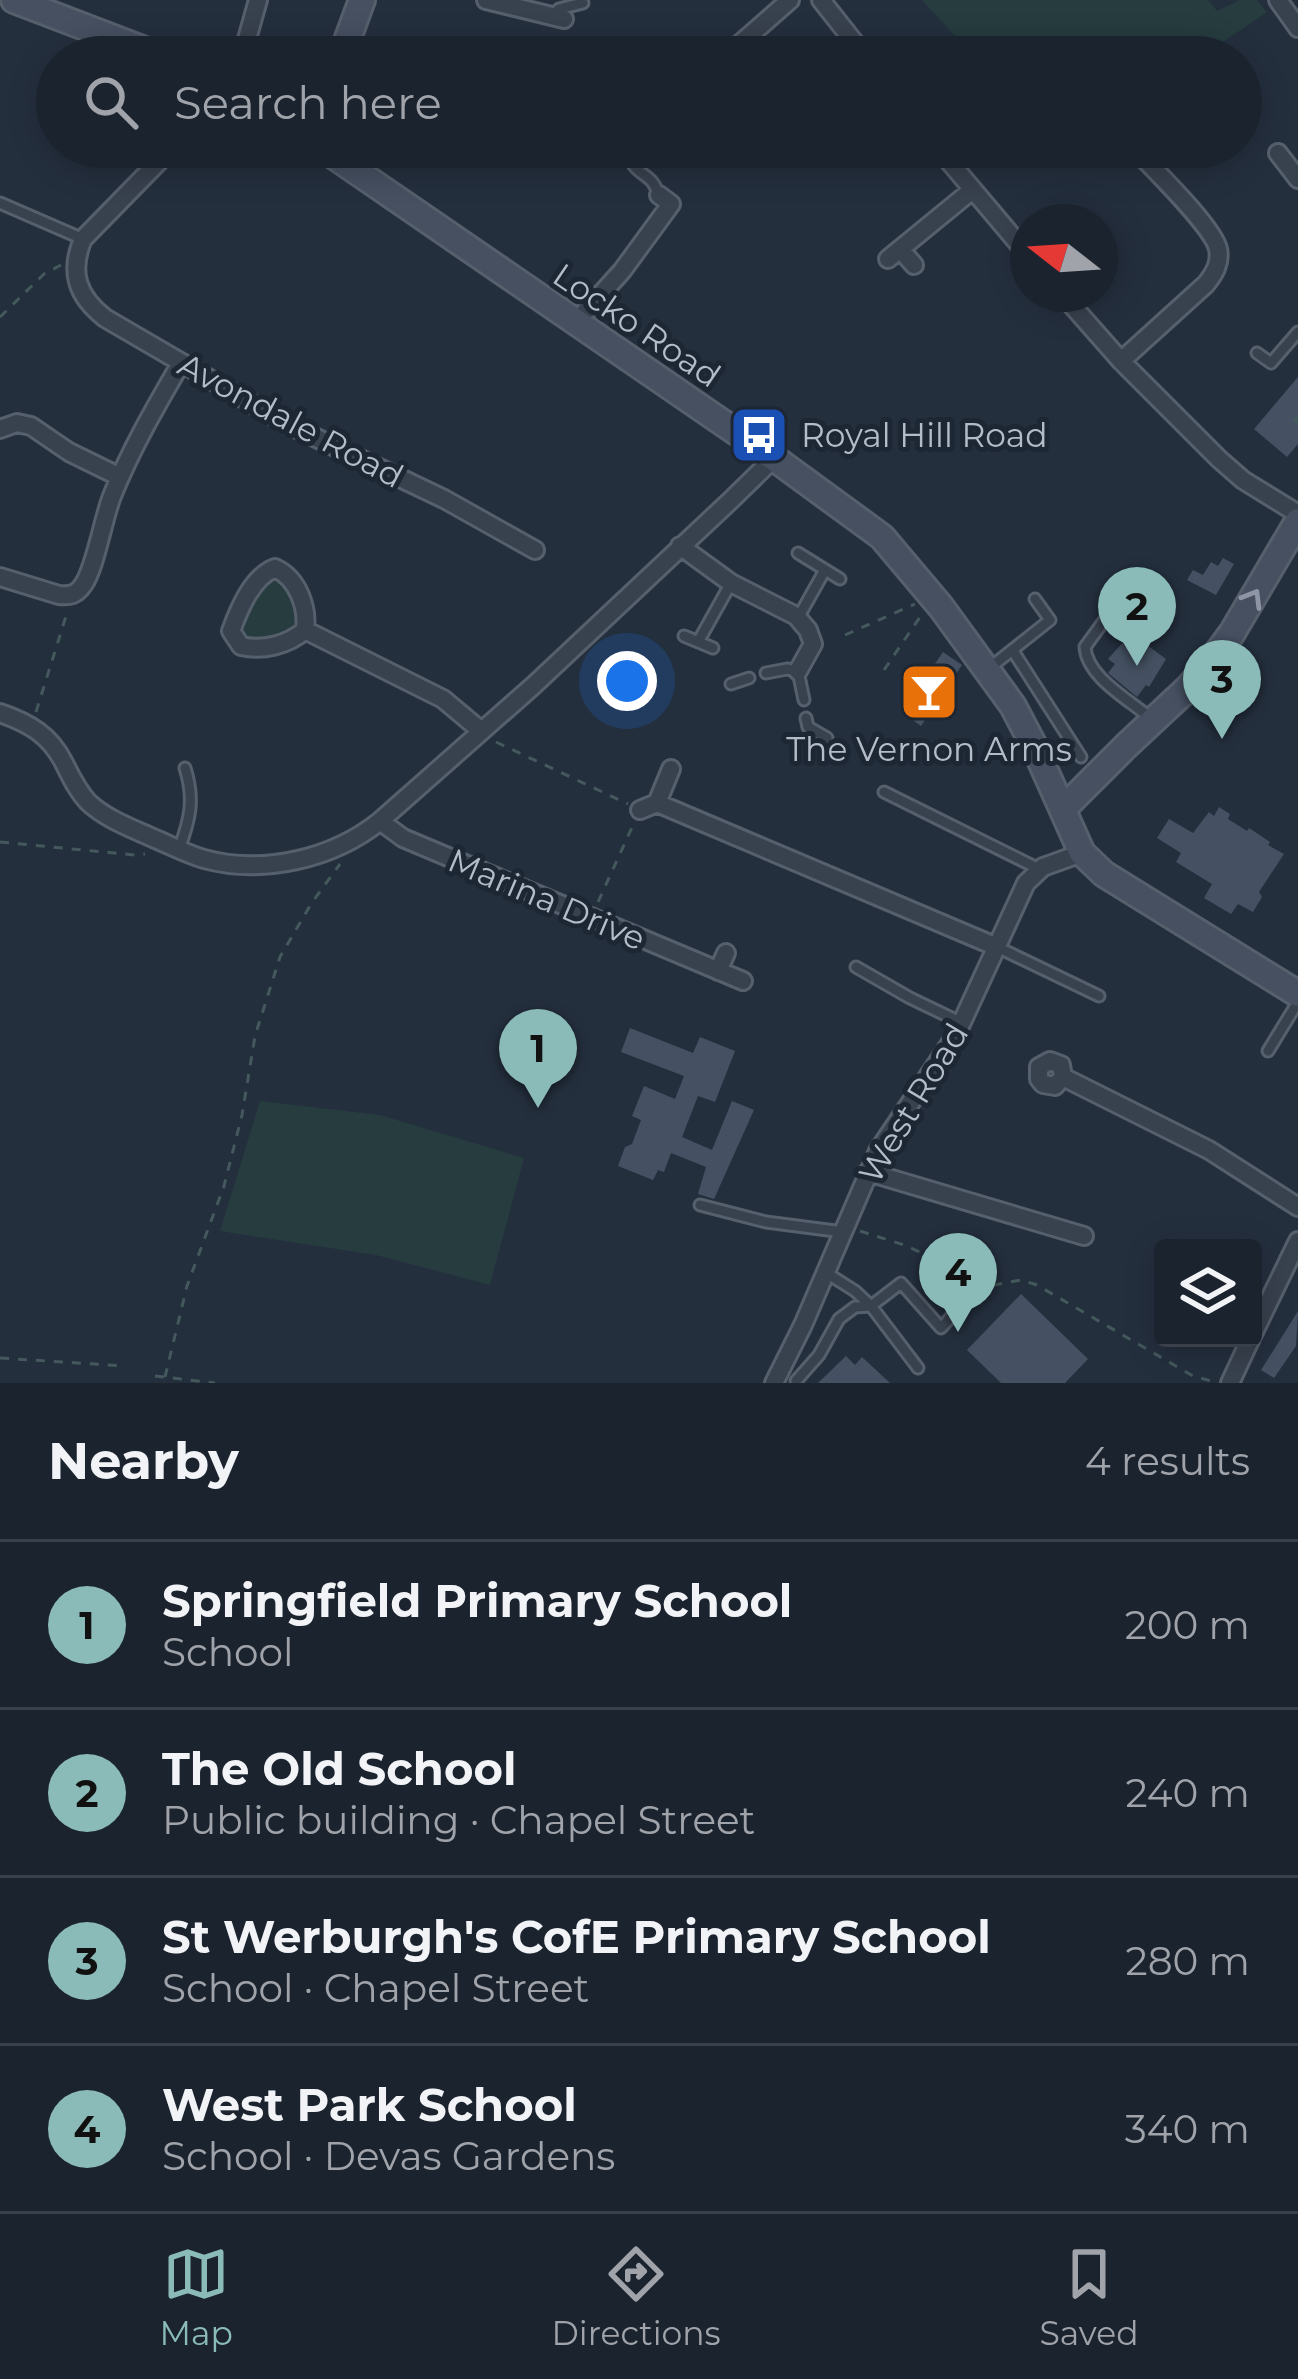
<!DOCTYPE html>
<html lang="en">
<head>
<meta charset="utf-8">
<style>
  body { margin:0; font-family:Montserrat,sans-serif; background:#282f3a; color:#f1f3f6 }
  .controls { position:absolute; right:36px; bottom:36px; display:grid; overflow:hidden; border-radius:12px; box-shadow:0 6px 30px #0003 }
  .controls button { width:108px; height:108px; display:grid; place-items:center; padding:0; border:0; border-bottom:3px solid #39404a; background:#1b232e; color:#f1f3f6; font:60px sans-serif }
  .compass { position:absolute; left:1010px; top:204px; width:108px; height:108px; border-radius:50%; background:#1b232e; box-shadow:0 6px 30px #0003; rotate:287deg }
  .you { position:absolute; left:627px; top:681px; width:42px; height:42px; margin:-30px; border:9px solid #fff; border-radius:50%; background:#1a73e8; box-shadow:0 0 0 18px #1a73e833 }
  .badge { display:grid; place-items:center; width:78px; height:78px; border-radius:50%; background:#8bbbb9; color:#111; font-size:39px; font-weight:700 }
  .pin { position:absolute; translate:-50% -99px; filter:drop-shadow(0 3px 6px #0008) }
  .pin::after { content:''; position:absolute; top:63px; width:42px; height:36px; background:inherit; clip-path:polygon(0 0,100% 0,50% 100%) }
  .list { margin:0; padding:0; list-style:none }
  h2 { display:flex; justify-content:space-between; align-items:center; height:156px; margin:0; padding:0 48px; font-size:51px }
  h2 small { font-size:39px; font-weight:400; color:#a0a4aa }
  .list li { display:grid; grid-template-columns:78px 1fr auto; gap:36px; align-items:center; box-sizing:border-box; height:168px; padding:0 48px; border-top:3px solid #39404a }
  .list b { display:block; font-size:45px; white-space:nowrap }
  .list p { margin:0; font-size:39px; white-space:nowrap; color:#a0a4aa }
  .list em { font-size:39px; font-style:normal; color:#a0a4aa }
  .icon { flex:none; width:66px; height:66px; fill:none; stroke:currentColor; stroke-width:2; stroke-linecap:round; stroke-linejoin:round }
  .map { position:relative; flex:none; width:1298px; height:1383px; overflow:hidden }
  .search { position:absolute; background:#1b232e; box-shadow:0 6px 30px #0003; left:36px; right:36px; top:36px; height:132px; display:flex; align-items:center; gap:30px; box-sizing:border-box; padding:0 42px; border-radius:66px; color:#a0a4aa; font-size:45px }
  .sheet { height:828px; background:#1b232e }
  nav { display:flex; justify-content:space-around; align-items:center; box-sizing:border-box; height:168px; border-top:3px solid #39404a; background:#1b232e; font-size:33px; color:#a0a4aa }
  nav a { display:grid; justify-items:center; gap:6px }
  nav .on { color:#8bbbb9 }
  .map>svg:first-child { display:block }
</style>
</head>
<body>
<div class="map">
<svg width="1298" height="1383" viewBox="0 0 1298 1383">
  <rect width="100%" height="100%" fill="#242f3e"/>
  <path fill="#263c3f" d="M922 0H1208L1217 11 1240 0H1257L1267 12 1201 57H1170L1162 49 1138 57H974Z
    M275 574C294 593 314 626 278 639 269 642 256 641 247 642L239 632C243 609 256 588 275 574Z
    M260 1101 380 1115 524 1158 490 1285 376 1255 220 1231Z"/>
  <path fill="#455162" d="M1298 377V444L1287 457 1254 429Z
    M1223 558 1234 564 1216 595 1187 580 1193 570 1203 575 1211 562 1218 566Z
    M1131 633 1166 659 1149 687 1146 685 1137 697 1108 673 1115 664 1108 659Z
    M943 652 962 665 921 726 902 712Z
    M1219 807 1230 814 1228 819 1247 831 1249 828 1270 842 1268 845 1284 854 1259 892 1262 897 1253 912 1238 904 1231 914 1204 898 1212 884 1176 862 1181 853 1157 838 1169 819 1193 833 1209 812 1214 816Z
    M630 1028 693 1053 700 1037 735 1051 715 1102 698 1096 682 1137 712 1150 732 1101 754 1110 714 1199 698 1194 706 1167 671 1153 664 1172 658 1170 653 1180 618 1166 625 1147 632 1144 641 1120 632 1116 644 1086 675 1099 684 1076 621 1052Z
    M1021 1294 1088 1359 1065 1383H1001L967 1350Z
    M1298 1311 1296 1346 1274 1378 1261 1370Z
    M846 1356 855 1365 862 1357 890 1383H818Z"/>
  <g fill="none" stroke-linecap="round" stroke-linejoin="round">
    <defs>
      <path id="lane" d="M552 16 559 9 583 3
        M626 147C633 179 652 170 658 194
        M0 203 83 239
        M1257 353 1271 363 1298 332
        M798 553 840 579
        M1133 581 1085 647C1087 677 1128 699 1149 717
        M798 618 825 570
        M684 636 713 648
        M698 642 731 583
        M1013 651 1081 757
        M987 670 1050 620 1035 599
        M766 673 787 669 798 671 804 700
        M731 684 749 678
        M806 718 808 727 827 738
        M884 792 1039 869
        M179 849C190 820 195 799 185 768
        M997 947 1099 996
        M856 967 910 998 962 1023
        M1268 1051 1298 1002
        M700 1205 766 1222 843 1232
        M825 1272 855 1291 871 1306 918 1368
        M796 1381 819 1355 839 1319 855 1307 871 1306 901 1283 941 1328 970 1296"/>
      <path id="street" d="M486 0 564 19
        M821 0 866 57
        M1278 0 1298 28
        M242 57 258 0
        M725 57 790 0
        M173 147 83 239C69 272 77 296 105 318L285 423 444 499 535 550
        M937 147 1028 255
        M1278 153 1298 179
        M900 249 914 265
        M888 259 971 191
        M1062 294 1121 361 1219 459 1243 480 1298 514
        M575 323 622 271 671 204 659 195
        M1121 361 1206 284C1214 274 1221 263 1218 249 1213 226 1151 167 1133 147
        M0 429 17 423 31 426 69 452 120 477
        M680 546 731 583 796 616 808 630 813 644 798 671
        M0 577 59 595C70 596 76 595 83 585 95 569 103 519 112 496 131 449 156 406 181 363
        M305 630C308 606 297 578 275 568 252 577 239 609 231 631L241 646C263 651 288 645 305 630L443 699 480 730
        M0 713C29 723 50 735 64 763 71 777 77 790 88 802 106 819 131 828 153 838 170 845 187 854 204 859 263 875 333 859 380 821L534 685 730 501 774 458
        M671 769 657 803 997 947
        M640 810 657 803
        M380 821 403 838 743 981
        M718 971 726 953
        M1063 1077 1055 1086 1043 1084 1039 1079V1067L1050 1061 1061 1065 1063 1077 1209 1150 1298 1207
        M868 1172 1084 1236
        M1253 1334 1298 1241
        M774 1383 803 1325 878 1151 956 1035 1026 883 1043 867 1082 853
        M1230 1383 1251 1338"/>
      <path id="secondary" d="M14 0 163 57
        M341 57 362 0
        M321 147 774 458 882 537 941 607 1013 706 1034 746 1082 853 1104 874 1298 994
        M1063 809 1126 746 1187 689 1207 667 1232 633 1298 521"/>
    </defs>
    <use href="#lane" stroke="#565f6c" stroke-width="15"/>
    <use href="#street" stroke="#565f6c" stroke-width="22"/>
    <use href="#secondary" stroke="#565f6c" stroke-width="30"/>
    <path stroke="#44595c" stroke-width="3" stroke-dasharray="9 9" stroke-linecap="butt" d="M0 317 44 274 61 265
      M1298 417 1295 420 1298 423
      M845 635 915 604
      M884 670 920 617
      M36 712 67 613
      M496 742 628 804
      M0 842 135 855 145 854
      M598 902 634 823
      M860 1231 904 1245 994 1285 1021 1280 1037 1285 1193 1376 1215 1382
      M0 1358 125 1366
      M155 1376 215 1383
      M165 1377 187 1286 224 1186 242 1115 255 1036 280 957 311 904 340 864"/>
    <use href="#lane" stroke="#38414e" stroke-width="9"/>
    <use href="#street" stroke="#38414e" stroke-width="16"/>
    <use href="#secondary" stroke="#465061" stroke-width="24"/>
  </g>
  <defs><path id="oneway-chevron" d="M-2-3.5L2.5 0L-2 3.5" fill="none" stroke-width="1.6" stroke-linecap="round" stroke-linejoin="round" transform="scale(3)"/></defs>
  <use stroke="#8e96a5" href="#oneway-chevron" transform="translate(1253 598) rotate(-59)"/>
  <defs>
    <symbol id="bus-square" viewBox="-11 -11 22 22"><rect x="-9" y="-9" width="18" height="18" rx="4" fill="#1a4fb4" stroke="#1d2633"/><path d="M-5-6H5V4H4V6H2V4H-2V6H-4V4H-5ZM-3.5-4V0h7V-4ZM-3.5 1.2v1.5H-2V1.2ZM2 1.2v1.5H3.5V1.2Z" fill="#fff"/></symbol>
    <symbol id="bar-square" viewBox="-11 -11 22 22"><rect x="-9" y="-9" width="18" height="18" rx="4" fill="#e8710a" stroke="#1d2633"/><path d="M-6-5H6L.8 .8V4.5H3.5V6h-7V4.5H-.8V.8Z" fill="#fff"/></symbol>
  </defs>
  <g fill-rule="evenodd">
    <use href="#bus-square" x="726" y="402" width="66" height="66"/>
    <use href="#bar-square" x="896" y="659" width="66" height="66"/>
  </g>
  <g text-anchor="middle" stroke-width="10" stroke-linejoin="round" paint-order="stroke">
    <g font-size="33" fill="#b4bcc9" stroke="#1d2633">
      <text transform="translate(637 325) rotate(34)" y="12">Locko Road</text>
      <text transform="translate(291 420) rotate(28)" y="12">Avondale Road</text>
      <text transform="translate(547 899) rotate(23)" y="12">Marina Drive</text>
      <text transform="translate(913 1103) rotate(-59)" y="12">West Road</text>
    </g>
    <g font-size="33" fill="#b4bcc9" stroke="#1d2633" text-anchor="start">
      <text x="801" y="447">Royal Hill Road</text>
      <text x="929" y="761" text-anchor="middle">The Vernon Arms</text>
    </g>
  </g>
</svg>
<div class="controls">
<button><svg class="icon" aria-label="layers" viewBox="0 0 24 24"><path d="M12 4l9 5-9 5-9-5zM3 14l9 5 9-5"/></svg></button>
</div>
<svg class="compass" viewBox="-18 -18 36 36"><path d="M0-13l5 13h-10z" fill="#e53935"/><path d="M0 13l5-13h-10z" fill="#a0a4aa"/></svg>
<div class="you"></div>
<div class="pin badge" style="left:538px;top:1108px">1</div>
<div class="pin badge" style="left:1137px;top:666px">2</div>
<div class="pin badge" style="left:1222px;top:739px">3</div>
<div class="pin badge" style="left:958px;top:1332px">4</div>
<div class="search"><svg class="icon" aria-label="search" viewBox="0 0 24 24"><circle cx="10" cy="10" r="6"/><path d="M15 15l6 6"/></svg>Search here</div>
</div>
<section class="sheet">
<h2>Nearby<small>4 results</small></h2>
<ul class="list">
<li><span class="badge">1</span><div><b>Springfield Primary School</b><p>School</p></div><em>200 m</em></li>
<li><span class="badge">2</span><div><b>The Old School</b><p>Public building · Chapel Street</p></div><em>240 m</em></li>
<li><span class="badge">3</span><div><b>St Werburgh's CofE Primary School</b><p>School · Chapel Street</p></div><em>280 m</em></li>
<li><span class="badge">4</span><div><b>West Park School</b><p>School · Devas Gardens</p></div><em>340 m</em></li>
</ul>
</section>
<nav>
<a class="on"><svg class="icon" aria-label="map" viewBox="0 0 24 24"><path d="M3 6l6-2 6 2 6-2v14l-6 2-6-2-6 2zM9 4v14M15 6v14"/></svg>Map</a>
<a><svg class="icon" aria-label="directions" viewBox="0 0 24 24"><path d="M12 3l9 9-9 9-9-9zM9 14v-3h6M13 9l2 2-2 2"/></svg>Directions</a>
<a><svg class="icon" aria-label="saved" viewBox="0 0 24 24"><path d="M7 4h10v16l-5-4-5 4z"/></svg>Saved</a>
</nav>
</body>
</html>
